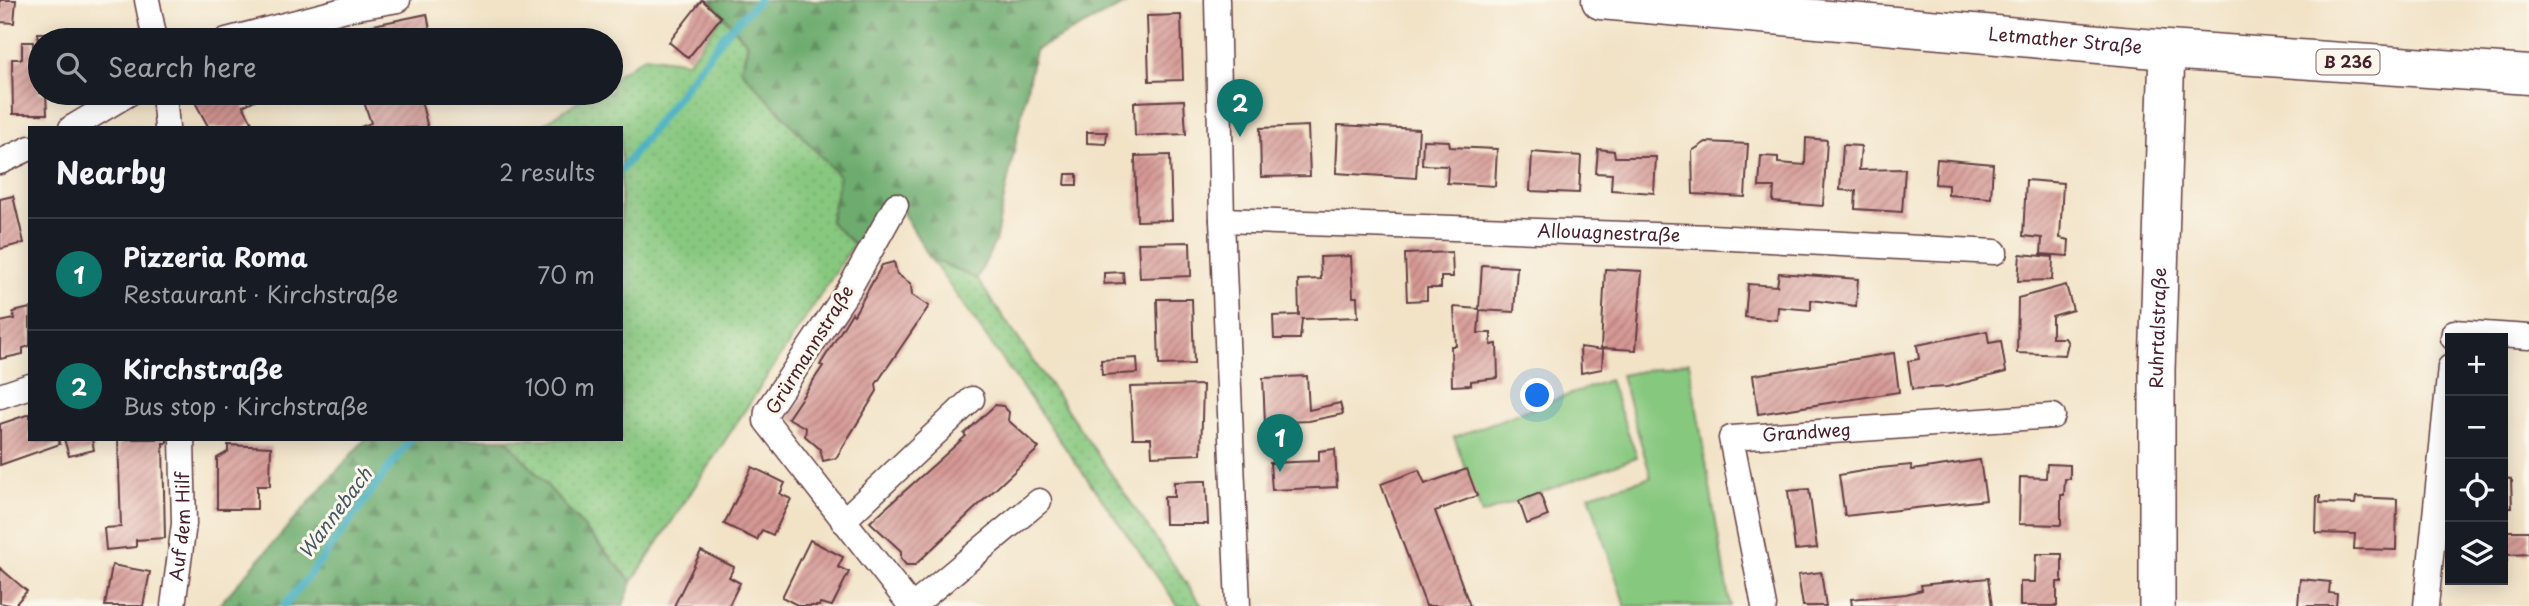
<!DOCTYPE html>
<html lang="en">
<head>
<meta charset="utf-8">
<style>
  body { margin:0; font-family:"Playpen Sans",sans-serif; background:#242831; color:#f1f3f6 }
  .controls { position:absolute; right:21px; bottom:21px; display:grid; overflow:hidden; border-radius:0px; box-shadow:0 4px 18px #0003 }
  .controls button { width:63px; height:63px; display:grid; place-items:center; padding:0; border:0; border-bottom:2px solid #363941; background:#171b24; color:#f1f3f6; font:35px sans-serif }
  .you { position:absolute; left:1538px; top:396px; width:24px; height:24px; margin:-18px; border:5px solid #fff; border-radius:50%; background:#1a73e8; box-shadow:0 0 0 10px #1a73e833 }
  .badge { display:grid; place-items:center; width:46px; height:46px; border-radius:50%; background:#0f766e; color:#fff; font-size:23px; font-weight:700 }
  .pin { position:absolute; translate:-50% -58px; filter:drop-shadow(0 2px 4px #0008) }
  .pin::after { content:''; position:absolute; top:37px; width:24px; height:21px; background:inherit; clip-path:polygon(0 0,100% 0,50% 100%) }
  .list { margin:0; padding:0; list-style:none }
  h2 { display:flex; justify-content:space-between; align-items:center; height:91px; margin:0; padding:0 28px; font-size:30px }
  h2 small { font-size:23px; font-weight:400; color:#9ea1a6 }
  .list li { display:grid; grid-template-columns:46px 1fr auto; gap:21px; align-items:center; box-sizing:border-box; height:112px; padding:0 28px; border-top:2px solid #363941 }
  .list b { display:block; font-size:26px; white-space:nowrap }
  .list p { margin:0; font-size:23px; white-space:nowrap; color:#9ea1a6 }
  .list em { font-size:23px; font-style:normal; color:#9ea1a6 }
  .icon { flex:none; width:38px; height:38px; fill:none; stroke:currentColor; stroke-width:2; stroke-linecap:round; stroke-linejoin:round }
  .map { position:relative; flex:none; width:2529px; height:606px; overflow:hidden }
  .search { position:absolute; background:#171b24; box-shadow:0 4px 18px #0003; left:28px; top:28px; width:595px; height:77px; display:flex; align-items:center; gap:18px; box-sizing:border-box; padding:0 24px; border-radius:38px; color:#9ea1a6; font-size:26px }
  .panel { position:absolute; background:#171b24; box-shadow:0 4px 18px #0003; left:28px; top:126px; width:595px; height:315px; border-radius:0px }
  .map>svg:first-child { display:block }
</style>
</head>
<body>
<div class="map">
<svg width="2529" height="606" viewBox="0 0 2529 606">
  <defs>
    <pattern id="green-dots" width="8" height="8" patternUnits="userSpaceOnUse" patternTransform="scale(1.75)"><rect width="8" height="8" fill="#87c87f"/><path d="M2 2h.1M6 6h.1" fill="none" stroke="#76ab6e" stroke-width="1.8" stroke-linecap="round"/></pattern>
    <pattern id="forest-firs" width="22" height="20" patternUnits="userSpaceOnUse" patternTransform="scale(1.75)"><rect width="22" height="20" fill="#6dac6e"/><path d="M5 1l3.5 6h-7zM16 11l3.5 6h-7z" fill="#5c8b5b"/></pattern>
    <pattern id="building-hatch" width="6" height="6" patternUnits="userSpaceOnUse" patternTransform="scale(1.75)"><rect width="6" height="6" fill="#d59894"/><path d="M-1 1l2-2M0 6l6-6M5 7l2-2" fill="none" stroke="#af7b79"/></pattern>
  </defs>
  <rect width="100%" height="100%" fill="#fbf7ec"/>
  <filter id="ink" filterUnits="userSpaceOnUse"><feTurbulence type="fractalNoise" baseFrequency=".0143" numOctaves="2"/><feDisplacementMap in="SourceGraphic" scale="14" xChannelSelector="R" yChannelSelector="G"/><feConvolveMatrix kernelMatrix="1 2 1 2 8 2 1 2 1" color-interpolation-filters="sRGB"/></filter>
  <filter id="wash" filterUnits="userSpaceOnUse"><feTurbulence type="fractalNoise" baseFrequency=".00686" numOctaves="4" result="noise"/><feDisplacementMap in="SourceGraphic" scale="28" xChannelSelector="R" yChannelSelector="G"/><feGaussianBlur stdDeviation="1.57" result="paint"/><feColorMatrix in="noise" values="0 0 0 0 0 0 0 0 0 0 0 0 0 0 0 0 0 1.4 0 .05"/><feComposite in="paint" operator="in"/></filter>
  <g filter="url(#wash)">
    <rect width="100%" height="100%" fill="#f2e3c7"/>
    <path fill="url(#green-dots)" stroke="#687455" stroke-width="2" d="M723 16 748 44 741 70 840 177 830 222 854 244 632 582 506 439H621V128H538L590 93H611V79L645 56 688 62Z
      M930 258 977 279 1202 606H1178Z"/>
    <path fill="url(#forest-firs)" stroke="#5c664c" stroke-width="2" d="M710 0H1133L1035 50 995 242 977 279 930 258 893 196 854 244 830 222 840 177 741 70 748 44Z
      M365 439H506L632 582 623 606H218Z"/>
    <path fill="#87c87f" stroke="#687455" stroke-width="2" d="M1689 362 1730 606H1625L1589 495 1651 477 1621 375Z
      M1609 380 1637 457 1482 514 1454 437Z"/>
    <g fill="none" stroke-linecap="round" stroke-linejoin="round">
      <path stroke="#3fadbd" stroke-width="8" d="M621 170 726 33 759 0
        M284 606C330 553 367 494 411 439"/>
    </g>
    <g id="blocks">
      <path fill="url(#building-hatch)" d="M0 0H16L14 23 0 22Z
        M702 0 721 17 688 58 669 42Z
        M427 14 432 40H361L359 28Z
        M1181 15 1183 80 1149 81 1147 16Z
        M129 31 134 40H111Z
        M38 33H53V40H40V50H37Z
        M22 42H33V59H30V63H40V93H46L47 114H13L12 59H22Z
        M190 93H268L243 106 252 122 242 128H209Z
        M361 93H419L428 128H358L371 123Z
        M1184 100 1186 134 1135 136 1134 102Z
        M1338 125 1419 129 1416 178 1336 173Z
        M1308 126 1310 176 1261 177 1260 128Z
        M1087 132H1107L1106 144 1087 143Z
        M1806 138 1827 140 1823 206 1773 202 1774 187H1759L1761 156 1778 157V163L1805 165Z
        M1423 140 1449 141 1450 147 1497 149 1495 186 1447 183 1448 166 1422 165Z
        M1706 142 1748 144 1745 197 1693 194 1692 151Z
        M1843 145 1861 146 1859 170 1905 169 1902 212 1855 209 1856 191 1840 190Z
        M1598 149 1614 151 1615 157H1656L1654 193 1611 190 1612 174 1596 173Z
        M1532 152 1581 156 1579 193 1530 191Z
        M1170 155 1172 220 1137 221 1135 156Z
        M1937 159 1993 164 1991 198 1948 195V185L1935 184Z
        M1066 174H1077V185H1065Z
        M2026 180 2063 183 2060 238 2069 240 2068 256 2041 254 2042 238 2023 236Z
        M13 196 24 243 0 249V199Z
        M1190 242 1191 276 1140 278 1138 243Z
        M1452 252 1453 277H1441V288H1427V300L1407 301 1405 254Z
        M2020 254 2053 257 2052 280 2018 281Z
        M1351 256 1353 297H1357L1358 317 1302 319 1300 339H1274L1273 316 1299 315 1298 280 1321 279 1320 257Z
        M894 262 897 274 911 284 912 295 929 306 876 384 877 391 836 458 823 461 820 449 805 436 806 428 788 418 823 366 820 365 852 313 854 315 882 265Z
        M1482 265 1517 267 1514 312 1480 310 1478 333H1491V345L1497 344 1498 378 1471 381V385L1452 386 1451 346H1456L1454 307 1479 309Z
        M1605 269 1642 271 1636 350 1601 348Z
        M1123 272 1124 283 1104 284V273Z
        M1779 273 1858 279 1856 306 1811 300V310L1778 307 1777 320 1745 317 1748 284 1777 286Z
        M2066 285 2073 310 2052 316V338H2065L2068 343 2065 355 2017 353 2018 298Z
        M1157 299H1192L1194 364 1159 365Z
        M30 308V346L23 348V354L0 359V322L14 319 13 312Z
        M1987 331 1989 343 2001 341 2006 372 1947 387 1912 389 1908 361 1919 359 1917 345Z
        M1580 347 1603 350 1602 369 1581 373Z
        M1894 353 1899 392 1758 414 1753 375Z
        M1137 358 1138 373 1102 375 1101 360Z
        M1307 376 1309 410 1340 403 1343 414 1309 421 1265 423 1263 378Z
        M1203 385 1201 454 1152 456 1151 438H1133L1130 387Z
        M995 405 1003 406 1009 412 1008 420 1039 448 915 565H906L901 559V551L870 522 966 436 964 434Z
        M30 414V439H58L60 444 0 465V424Z
        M64 439H92L94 450 69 456Z
        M118 439H167V443H163L165 538 136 540V547L106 550 104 528 121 527Z
        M228 445 271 447 270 486H257V509H217V458L228 452Z
        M1335 449 1337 487 1272 490 1270 463 1319 461V451Z
        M1980 460 1986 500 1845 516 1839 475 1880 468 1911 465 1912 470Z
        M2047 464 2070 465V479H2065L2064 495H2061V525L2019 524 2020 477 2046 478Z
        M752 467 785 483 780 494 791 499 773 535 762 530 757 540 724 524Z
        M1467 469 1477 496 1435 511 1470 606H1426L1381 484 1419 470 1425 484Z
        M2503 478 2511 479 2512 508H2506V531H2529V554L2507 555V561H2503Z
        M1202 481H1206L1208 524H1165L1164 497H1174V482Z
        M1809 489 1817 548 1795 550 1788 491Z
        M1540 493 1548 516 1527 524 1519 501Z
        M2317 496H2320V503L2355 504 2356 497 2397 499 2396 550 2354 549 2355 534 2316 533Z
        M810 540 843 557 838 567 849 572 832 606 820 603 819 606H799L782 597Z
        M701 551 734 567 729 577 740 583 731 601 729 606H674Z
        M2036 554H2062V582H2057V606H2020V582H2035Z
        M112 565 150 572 143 606H105Z
        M0 568 27 591 14 606 0 603Z
        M1821 572 1826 606H1803L1798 575Z
        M1988 578 1992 606H1852L1851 599 1906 594 1922 590 1921 585Z
        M2300 579 2330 582 2329 593 2337 594 2336 606H2298Z"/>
    </g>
  </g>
  <g filter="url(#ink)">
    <use href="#blocks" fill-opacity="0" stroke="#633c42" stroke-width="2"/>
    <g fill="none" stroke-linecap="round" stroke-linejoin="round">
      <defs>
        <g id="minor">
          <path d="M147 0 155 40"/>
          <path d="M1217 0 1222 220 1238 606"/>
          <path d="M226 40 347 9 398 0"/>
          <path d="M164 93 167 128"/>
          <path d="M71 128 130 93"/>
          <path d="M0 162 30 148"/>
          <path d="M896 205 849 289 767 411 766 421 911 606"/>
          <path id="s1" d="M1222 220 1711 237 1995 252"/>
          <path d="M2453 338 2454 332 2529 337"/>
          <path d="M0 396 30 386"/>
          <path d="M843 521 972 399"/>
          <path id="s2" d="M173 606 184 524 182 439"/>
          <path d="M913 606 1039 501"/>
          <path id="s3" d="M1764 606 1731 438 2053 416"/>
          <path d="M2426 606 2450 367"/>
        </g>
        <g id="secondary">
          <path id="s4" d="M2157 606V370L2167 50"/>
        </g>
        <g id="primary">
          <path id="s5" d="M1601 0 2167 50 2529 75"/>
        </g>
      </defs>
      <use href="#minor" stroke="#633c42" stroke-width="27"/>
      <use href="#secondary" stroke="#633c42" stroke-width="38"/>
      <use href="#primary" stroke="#633c42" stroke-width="41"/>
      <use href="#minor" stroke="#fff" stroke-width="24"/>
      <use href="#secondary" stroke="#fff" stroke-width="35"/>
      <use href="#primary" stroke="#fff" stroke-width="38"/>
    </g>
  </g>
  <g text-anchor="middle" stroke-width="6" stroke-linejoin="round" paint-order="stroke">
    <rect fill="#fbf7ec" stroke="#7f6065" stroke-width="2" x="2316.5" y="49.5" width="63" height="25" rx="5"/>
    <g font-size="16" font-weight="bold" fill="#4a1f2b">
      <text x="2348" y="68">B 236</text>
    </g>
    <g font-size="18" fill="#4a1f2b" stroke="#fbf7ec">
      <text dy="6" stroke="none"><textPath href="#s5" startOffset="466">Letmather Straße</textPath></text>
      <text dy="6" stroke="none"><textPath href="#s1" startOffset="387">Allouagnestraße</textPath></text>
      <text dy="6" stroke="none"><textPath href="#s4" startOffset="278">Ruhrtalstraße</textPath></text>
      <text transform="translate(810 350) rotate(-58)" y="6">Grürmannstraße</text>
      <text dy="6" stroke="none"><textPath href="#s3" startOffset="247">Grandweg</textPath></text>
      <text dy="6" stroke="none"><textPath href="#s2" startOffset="80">Auf dem Hilf</textPath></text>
    </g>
    <g font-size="19" font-style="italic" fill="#465865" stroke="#fbf7ec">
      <text transform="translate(335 513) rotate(-53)" y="7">Wannebach</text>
    </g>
  </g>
</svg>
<div class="controls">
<button>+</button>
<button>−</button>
<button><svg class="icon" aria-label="locate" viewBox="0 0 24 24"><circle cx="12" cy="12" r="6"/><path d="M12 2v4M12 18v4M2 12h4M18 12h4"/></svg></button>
<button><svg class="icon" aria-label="layers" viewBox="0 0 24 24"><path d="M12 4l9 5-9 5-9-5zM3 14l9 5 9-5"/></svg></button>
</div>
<div class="you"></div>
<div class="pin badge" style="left:1280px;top:472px">1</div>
<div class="pin badge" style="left:1240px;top:137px">2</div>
<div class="search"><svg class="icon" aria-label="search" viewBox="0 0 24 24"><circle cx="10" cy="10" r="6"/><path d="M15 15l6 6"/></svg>Search here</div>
<section class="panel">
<h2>Nearby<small>2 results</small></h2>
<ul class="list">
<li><span class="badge">1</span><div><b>Pizzeria Roma</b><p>Restaurant · Kirchstraße</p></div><em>70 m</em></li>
<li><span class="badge">2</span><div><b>Kirchstraße</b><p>Bus stop · Kirchstraße</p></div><em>100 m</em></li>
</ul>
</section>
</div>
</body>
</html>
